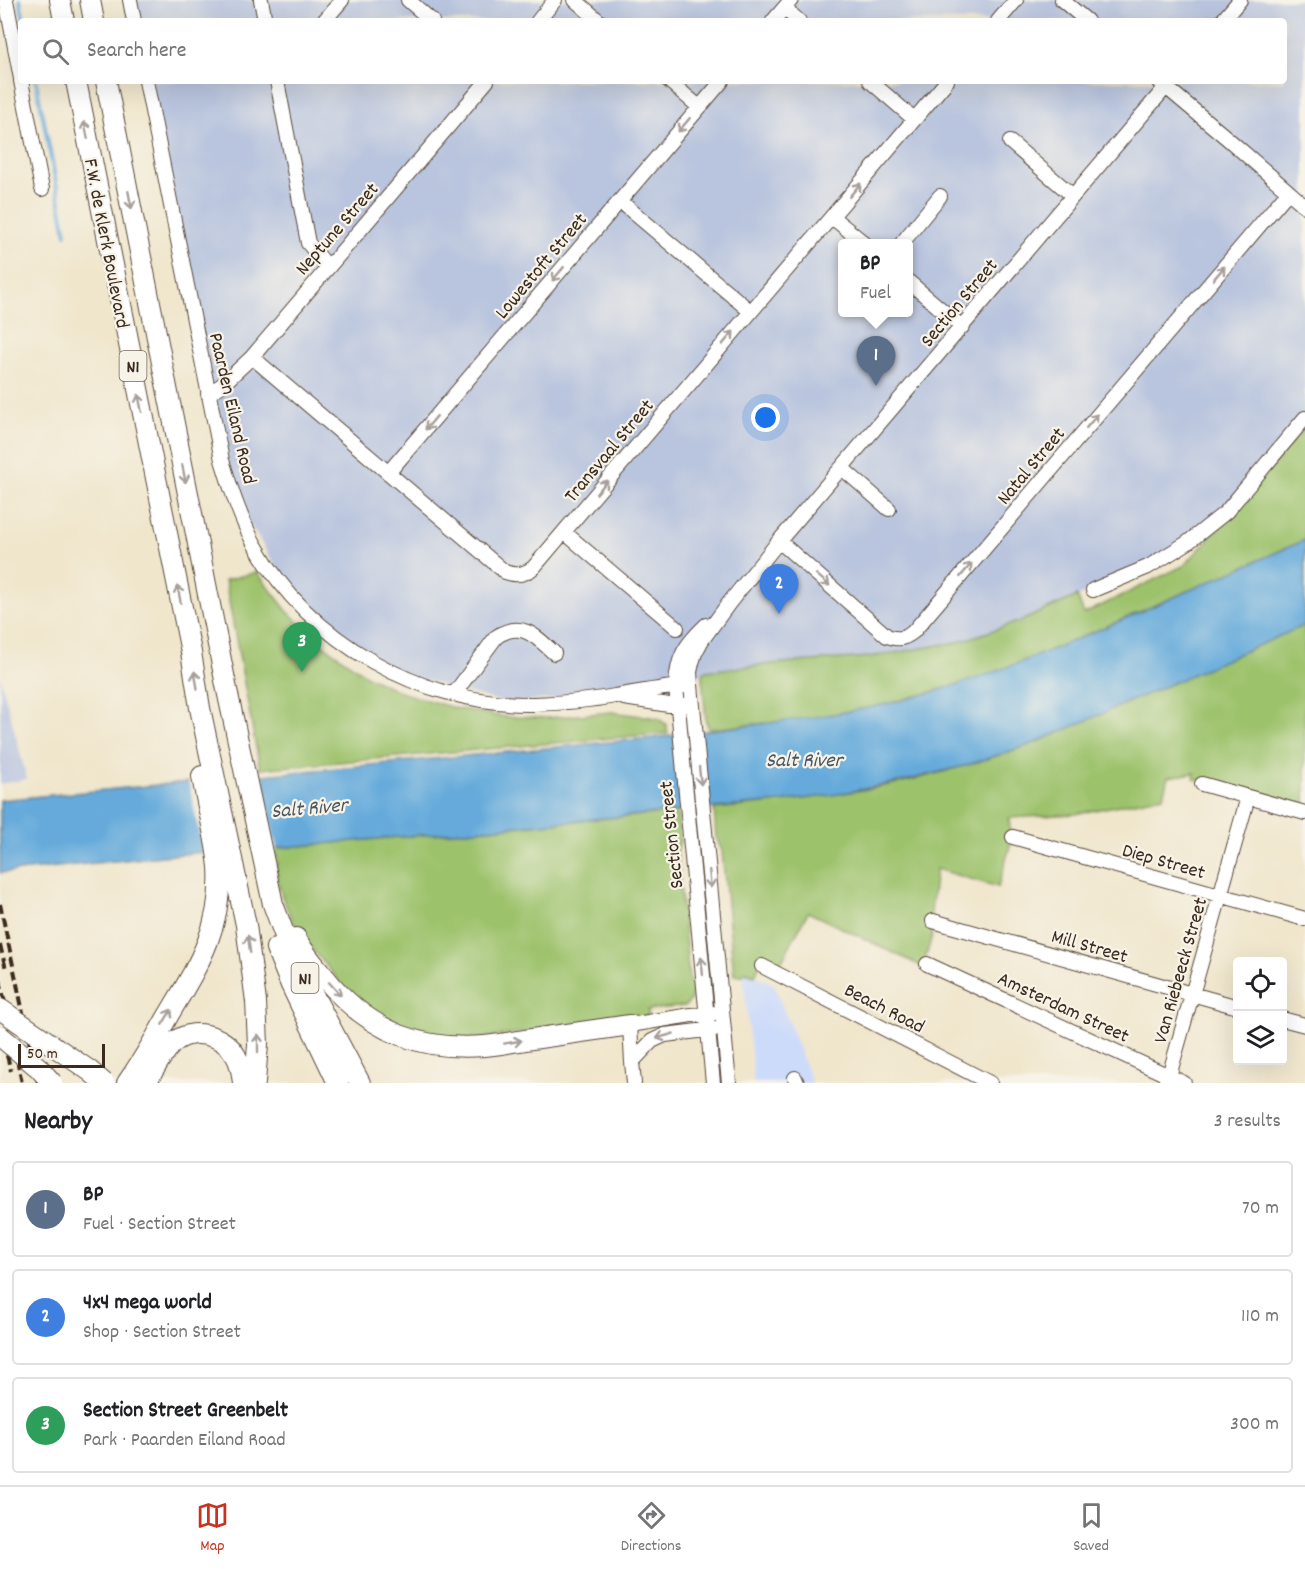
<!DOCTYPE html>
<html lang="en">
<head>
<meta charset="utf-8">
<style>
  body { margin:0; font-family:Dekko,sans-serif; background:#f2f2f2; color:#202124 }
  .controls { position:absolute; right:18px; bottom:18px; display:grid; overflow:hidden; border-radius:6px; box-shadow:0 6px 24px #0002 }
  .controls button { width:54px; height:54px; display:grid; place-items:center; padding:0; border:0; border-bottom:2px solid #e0e0e0; background:#fff; color:#202124; font:30px sans-serif }
  .scale { position:absolute; left:18px; bottom:15px; width:87px; box-sizing:border-box; padding-left:6px; border:3px solid #3b2a1e; border-top:0; font-size:16px; line-height:21px; white-space:nowrap; color:#3b2a1e; -webkit-text-stroke:4px #f7f3e8; paint-order:stroke }
  .you { position:absolute; left:766px; top:418px; width:21px; height:21px; margin:-15px; border:4px solid #fff; border-radius:50%; background:#1a73e8; box-shadow:0 0 0 9px #1a73e833 }
  .badge { display:grid; place-items:center; width:39px; height:39px; border-radius:50%; background:#c8321e; color:#fff; font-size:20px; font-weight:700 }
  .pin { position:absolute; translate:-50% -50px; filter:drop-shadow(0 2px 3px #0008) }
  .pin::after { content:''; position:absolute; top:32px; width:21px; height:18px; background:inherit; clip-path:polygon(0 0,100% 0,50% 100%) }
  .popup { position:absolute; left:838px; top:239px; width:75px; height:78px; box-sizing:border-box; display:grid; place-content:center; border-radius:6px; background:#fff; filter:drop-shadow(0 2px 4px #0005); font-size:20px; white-space:nowrap; color:#757577 }
  .popup b { font-size:22px; color:#202124 }
  .popup::after { content:''; position:absolute; left:50%; top:100%; margin-left:-12px; border:12px solid transparent; border-top-color:#fff }
  .list { margin:0; padding:0; list-style:none }
  h2 { display:flex; justify-content:space-between; align-items:center; height:78px; margin:0; padding:0 24px; font-size:26px }
  h2 small { font-size:20px; font-weight:400; color:#757577 }
  .list li { display:grid; grid-template-columns:39px 1fr auto; gap:18px; align-items:center; box-sizing:border-box; height:96px; margin:0 12px 12px; padding:0 12px; border:2px solid #e0e0e0; border-radius:6px }
  .list b { display:block; font-size:22px; white-space:nowrap }
  .list p { margin:0; font-size:20px; white-space:nowrap; color:#757577 }
  .list em { font-size:20px; font-style:normal; color:#757577 }
  .icon { flex:none; width:33px; height:33px; fill:none; stroke:currentColor; stroke-width:2; stroke-linecap:round; stroke-linejoin:round }
  .map { position:relative; flex:none; width:1305px; height:1083px; overflow:hidden }
  .search { position:absolute; background:#fff; box-shadow:0 6px 24px #0002; left:18px; right:18px; top:18px; height:66px; display:flex; align-items:center; gap:15px; box-sizing:border-box; padding:0 21px; border-radius:6px; color:#757577; font-size:22px }
  .sheet { height:402px; background:#fff }
  nav { display:flex; justify-content:space-around; align-items:center; box-sizing:border-box; height:84px; border-top:2px solid #e0e0e0; background:#fff; font-size:16px; color:#757577 }
  nav a { display:grid; justify-items:center; gap:3px }
  nav .on { color:#c8321e }
  .map>svg:first-child { display:block }
</style>
</head>
<body>
<div class="map">
<svg width="1305" height="1083" viewBox="0 0 1305 1083">
  <rect width="100%" height="100%" fill="#f7f3e8"/>
  <filter id="ink" filterUnits="userSpaceOnUse"><feTurbulence type="fractalNoise" baseFrequency=".0167" numOctaves="2"/><feDisplacementMap in="SourceGraphic" scale="12" xChannelSelector="R" yChannelSelector="G"/><feConvolveMatrix kernelMatrix="1 2 1 2 8 2 1 2 1" color-interpolation-filters="sRGB"/></filter>
  <filter id="wash" filterUnits="userSpaceOnUse"><feTurbulence type="fractalNoise" baseFrequency=".008" numOctaves="4" result="noise"/><feDisplacementMap in="SourceGraphic" scale="24" xChannelSelector="R" yChannelSelector="G"/><feGaussianBlur stdDeviation="1.35" result="paint"/><feColorMatrix in="noise" values="0 0 0 0 0 0 0 0 0 0 0 0 0 0 0 0 0 1.4 0 .05"/><feComposite in="paint" operator="in"/></filter>
  <g filter="url(#wash)">
    <rect width="100%" height="100%" fill="#f0e6cc"/>
    <path fill="#cddbfa" d="M745 971 774 984 812 1083H754L743 975Z"/>
    <path fill="#b9c5de" fill-rule="evenodd" d="M123 0H1305V417L1225 511 1187 542 1093 590 1021 621 958 642 870 657 782 663 705 671 670 694 501 702 388 669 297 600 237 504 141 81H1284V21H128ZM843 243H909V312H843Z
      M0 676 27 779 0 784Z"/>
    <path fill="#9dc26c" stroke="#6c7645" stroke-width="1.5" d="M1305 427V540L1061 646 998 671 963 683 887 704 816 718 709 729 706 721 702 676 705 671 782 663 870 657 958 642 1021 621 1077 596 1084 614 1185 565 1228 517Z
      M257 572 287 611 323 645 369 677 403 693 454 708 506 717 547 718 612 712 657 718 666 724 668 733 260 769 225 580Z
      M1305 625V806L1194 779 1195 773 1168 777 1163 796 1076 814 1009 818 1010 831 1014 833 998 887 936 869 931 912 932 936 923 967 808 912 780 964 763 958 755 975 745 972 743 975H734L722 851 716 837 714 809C765 804 817 798 868 789 925 779 981 762 1035 743Z
      M677 812 680 841 677 852 689 979 693 987 691 1000 685 1006 648 1010V1016L480 1038 465 1039 420 1034 361 1007 297 931 283 899 278 883 275 865 278 864 275 851 277 850V848Z"/>
    <path fill="#65aadb" stroke="#506a7c" stroke-width="1.5" d="M1305 540V625L1035 743 968 765 904 781 833 795 780 802 277 848 192 853 0 873V800L652 738C730 726 809 721 886 704 968 686 1045 653 1122 620 1183 593 1244 566 1305 540Z"/>
    <path fill="#f0e6cc" d="M260 772 277 851 204 856 188 779Z"/>
    <g fill="none" stroke-linecap="round" stroke-linejoin="round">
      <path stroke="#65aadb" stroke-width="4" d="M20 0 24 21
        M36 81 66 234"/>
    </g>
  </g>
  <g filter="url(#ink)">
    <g fill="none" stroke-linecap="round" stroke-linejoin="round">
      <defs>
        <path id="minor" d="M6 0 21 79
          M130 0 134 21
          M261 0 265 21
          M408 0 432 21
          M575 0 599 21
          M1062 0 1087 21
          M784 8 799 21
          M324 21 342 0
          M538 21 555 0
          M773 21 791 0
          M998 21 1016 0
          M1222 21 1240 0
          M21 81 42 189
          M146 81 222 460C231 489 240 518 255 545 310 643 421 705 533 704 560 703 588 701 615 696 640 692 665 687 691 685
          M277 81 308 243 328 267
          M669 81 699 107
          M870 81 914 119
          M1160 82 1228 139 1305 206
          M1010 142 1073 196
          M620 201 750 311
          M832 217 864 243
          M902 243 940 196
          M909 282 962 327
          M252 357 505 572C516 576 525 575 534 567L947 81
          M208 394 222 385 252 357 487 81
          M842 468 889 509
          M388 473 722 81
          M564 532 677 628
          M779 541 887 636C898 640 904 639 913 632L1288 192
          M1093 590 1148 567 1187 543 1226 512 1305 418
          M706 625C685 645 677 657 676 686L713 1083
          M454 694 496 637C521 620 536 636 554 653
          M624 698 669 705H685
          M1202 784 1305 813
          M1013 837 1305 919
          M933 921 1238 1007
          M927 964 1184 1083
          M762 966 990 1083
          M1282 1019 1305 1025
          M632 1062 652 1041 665 1035 715 1029
          M795 1078 797 1083
          M634 1083 632 1062 630 1025 691 1015 716 1013
          M729 1083 691 685 690 672 692 663 695 653 702 640 729 603 779 541 1171 81
          M1165 1083 1169 1076 1248 797"/>
        <path id="highway" d="M60 0 64 21
          M90 0 94 21
          M76 81 191 652 200 708 246 925 256 1002 258 1044 255 1083
          M106 81 227 690 273 904 292 955 360 1083
          M296 938C305 956 319 970 332 986 373 1032 422 1051 484 1046 498 1045 511 1042 525 1040 560 1035 595 1030 630 1025
          M276 948 291 985 338 1083
          M127 1083C142 1062 155 1039 168 1016 197 967 223 928 219 867 216 837 207 806 202 776
          M146 1083C154 1070 161 1055 172 1044 191 1026 224 1034 236 1056 241 1064 242 1074 243 1083"/>
      </defs>
      <use href="#minor" stroke="#564638" stroke-width="16"/>
      <use href="#highway" stroke="#564638" stroke-width="22"/>
      <use href="#minor" stroke="#fff" stroke-width="14"/>
      <use href="#highway" stroke="#fff" stroke-width="20"/>
      <path stroke="#3b2a1e" stroke-width="4" stroke-dasharray="9 4.5" stroke-linecap="butt" d="M0 904 38 1083
        M0 945 6 969
        M0 980 22 1083
        M0 1029 11 1071"/>
      <defs>
        <path id="highway-bridge" d="M0 1009 90 1071 104 1083
          M0 1036 39 1068 52 1083"/>
      </defs>
      <use href="#highway-bridge" stroke="#564638" stroke-width="22" stroke-linecap="butt"/>
      <use href="#highway-bridge" stroke="#fff" stroke-width="20"/>
    </g>
    <defs><path id="oneway-shaft" d="M-6 0H5M1.5-3L5.5 0L1.5 3" fill="none" stroke-width="1.6" stroke-linecap="round" stroke-linejoin="round" transform="scale(1.5)"/></defs>
    <g stroke="#a79f9a">
      <use href="#oneway-shaft" transform="translate(684 125) rotate(130)"/>
      <use href="#oneway-shaft" transform="translate(86 130) rotate(-101)"/>
      <use href="#oneway-shaft" transform="translate(855 190) rotate(-50)"/>
      <use href="#oneway-shaft" transform="translate(130 200) rotate(79)"/>
      <use href="#oneway-shaft" transform="translate(1219 273) rotate(-50)"/>
      <use href="#oneway-shaft" transform="translate(558 274) rotate(130)"/>
      <use href="#oneway-shaft" transform="translate(728 338) rotate(-50)"/>
      <use href="#oneway-shaft" transform="translate(140 403) rotate(-101)"/>
      <use href="#oneway-shaft" transform="translate(1092 421) rotate(-50)"/>
      <use href="#oneway-shaft" transform="translate(431 423) rotate(130)"/>
      <use href="#oneway-shaft" transform="translate(184 474) rotate(79)"/>
      <use href="#oneway-shaft" transform="translate(602 487) rotate(-50)"/>
      <use href="#oneway-shaft" transform="translate(966 570) rotate(-50)"/>
      <use href="#oneway-shaft" transform="translate(823 580) rotate(41)"/>
      <use href="#oneway-shaft" transform="translate(179 594) rotate(-101)"/>
      <use href="#oneway-shaft" transform="translate(196 680) rotate(-100)"/>
      <use href="#oneway-shaft" transform="translate(700 776) rotate(84)"/>
      <use href="#oneway-shaft" transform="translate(710 879) rotate(85)"/>
      <use href="#oneway-shaft" transform="translate(249 944) rotate(-98)"/>
      <use href="#oneway-shaft" transform="translate(702 966) rotate(-96)"/>
      <use href="#oneway-shaft" transform="translate(335 989) rotate(48)"/>
      <use href="#oneway-shaft" transform="translate(167 1017) rotate(-59)"/>
      <use href="#oneway-shaft" transform="translate(665 1036) rotate(164)"/>
      <use href="#oneway-shaft" transform="translate(513 1042) rotate(-10)"/>
      <use href="#oneway-shaft" transform="translate(258 1043) rotate(-90)"/>
    </g>
  </g>
  <g text-anchor="middle" stroke-width="4.5" stroke-linejoin="round" paint-order="stroke">
    <g fill="#f7f3e8" stroke="#73665b" stroke-width="1.5">
      <rect x="119.5" y="351" width="27" height="30" rx="4.5"/>
      <rect x="291.5" y="963" width="27" height="30" rx="4.5"/>
    </g>
    <g font-size="18" font-weight="bold" fill="#3b2a1e">
      <text x="133" y="372">N1</text>
      <text x="305" y="984">N1</text>
    </g>
    <g font-size="20" fill="#3b2a1e" stroke="#f7f3e8">
      <text transform="translate(336 228) rotate(-49)" y="7">Neptune Street</text>
      <text transform="translate(108 243) rotate(79)" y="7">F.W. de Klerk Boulevard</text>
      <text transform="translate(540 265) rotate(-50)" y="7">Lowestoft Street</text>
      <text transform="translate(958 302) rotate(-50)" y="7">Section Street</text>
      <text transform="translate(234 408) rotate(77)" y="7">Paarden Eiland Road</text>
      <text transform="translate(608 450) rotate(-50)" y="7">Transvaal Street</text>
      <text transform="translate(1030 465) rotate(-50)" y="7">Natal Street</text>
      <text transform="translate(670 835) rotate(-96)" y="7">Section Street</text>
      <text transform="translate(1164 860) rotate(16)" y="7">Diep Street</text>
      <text transform="translate(1090 945) rotate(16)" y="7">Mill Street</text>
      <text transform="translate(1179 970) rotate(-74)" y="7">Van Riebeeck Street</text>
      <text transform="translate(1064 1006) rotate(25)" y="7">Amsterdam Street</text>
      <text transform="translate(885 1007) rotate(27)" y="7">Beach Road</text>
    </g>
    <g font-size="21" font-style="italic" fill="#4a5760" stroke="#f7f3e8">
      <text x="804" y="766">Salt River</text>
      <text transform="translate(309 807) rotate(-5)" y="7">Salt River</text>
    </g>
  </g>
</svg>
<div class="controls">
<button><svg class="icon" aria-label="locate" viewBox="0 0 24 24"><circle cx="12" cy="12" r="6"/><path d="M12 2v4M12 18v4M2 12h4M18 12h4"/></svg></button>
<button><svg class="icon" aria-label="layers" viewBox="0 0 24 24"><path d="M12 4l9 5-9 5-9-5zM3 14l9 5 9-5"/></svg></button>
</div>
<div class="scale">50 m</div>
<div class="you"></div>
<div class="pin badge" style="left:876px;top:386px;background:#5c6f8a">1</div>
<div class="popup"><b>BP</b>Fuel</div>
<div class="pin badge" style="left:779px;top:614px;background:#3f7fe0">2</div>
<div class="pin badge" style="left:302px;top:672px;background:#2e9e5b">3</div>
<div class="search"><svg class="icon" aria-label="search" viewBox="0 0 24 24"><circle cx="10" cy="10" r="6"/><path d="M15 15l6 6"/></svg>Search here</div>
</div>
<section class="sheet">
<h2>Nearby<small>3 results</small></h2>
<ul class="list">
<li><span class="badge" style="background:#5c6f8a">1</span><div><b>BP</b><p>Fuel · Section Street</p></div><em>70 m</em></li>
<li><span class="badge" style="background:#3f7fe0">2</span><div><b>4x4 mega world</b><p>Shop · Section Street</p></div><em>110 m</em></li>
<li><span class="badge" style="background:#2e9e5b">3</span><div><b>Section Street Greenbelt</b><p>Park · Paarden Eiland Road</p></div><em>300 m</em></li>
</ul>
</section>
<nav>
<a class="on"><svg class="icon" aria-label="map" viewBox="0 0 24 24"><path d="M3 6l6-2 6 2 6-2v14l-6 2-6-2-6 2zM9 4v14M15 6v14"/></svg>Map</a>
<a><svg class="icon" aria-label="directions" viewBox="0 0 24 24"><path d="M12 3l9 9-9 9-9-9zM9 14v-3h6M13 9l2 2-2 2"/></svg>Directions</a>
<a><svg class="icon" aria-label="saved" viewBox="0 0 24 24"><path d="M7 4h10v16l-5-4-5 4z"/></svg>Saved</a>
</nav>
</body>
</html>
